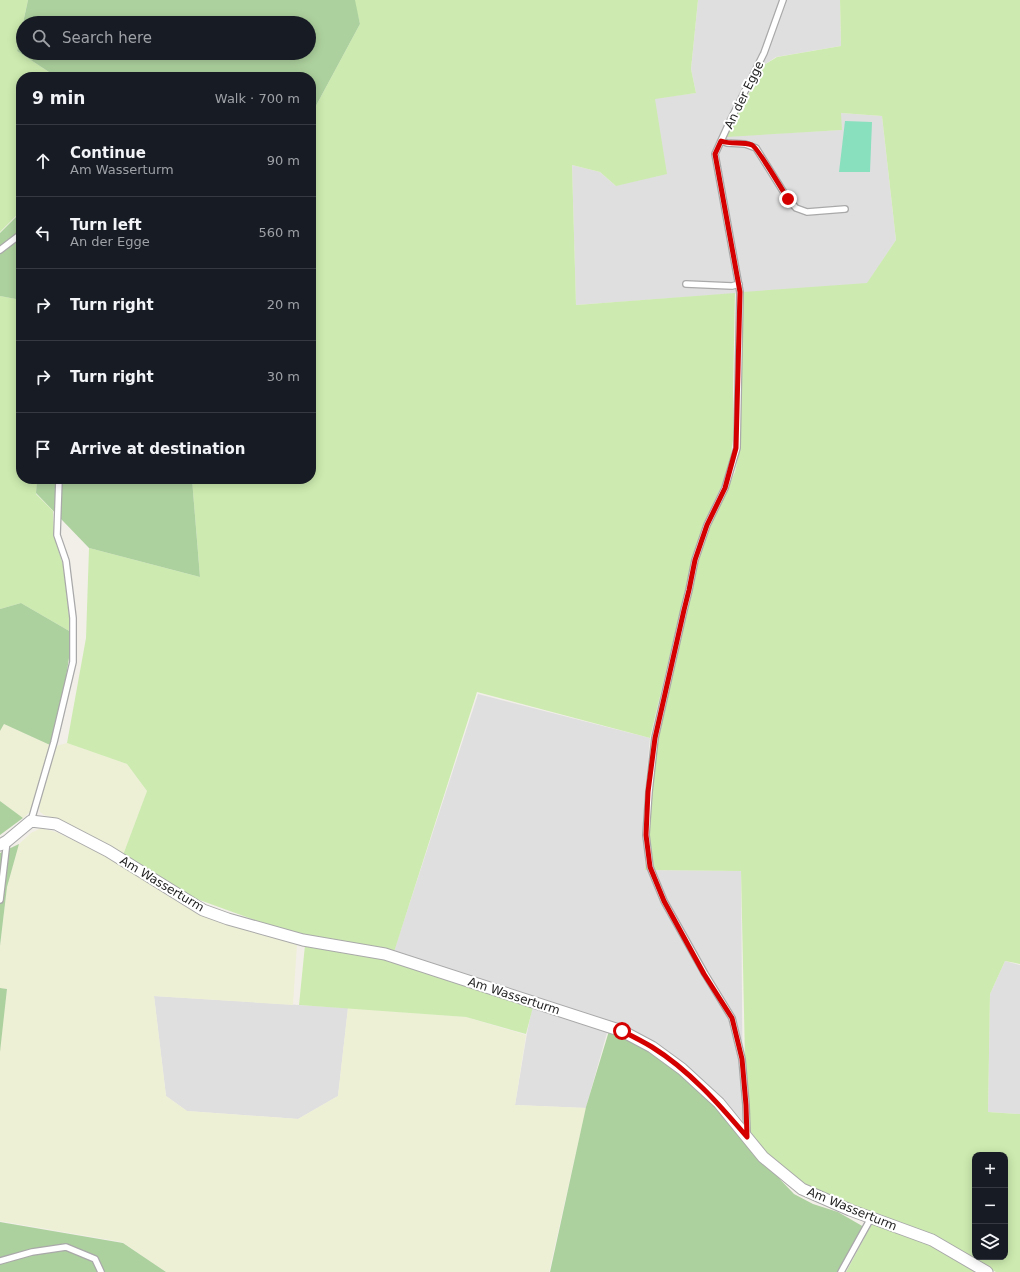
<!DOCTYPE html>
<html lang="en">
<head>
<meta charset="utf-8">
<style>
  body { margin:0; font-family:"DejaVu Sans",sans-serif; background:#20242c; color:#f1f3f6 }
  .controls { position:absolute; right:12px; bottom:12px; display:grid; overflow:hidden; border-radius:8px; box-shadow:0 2px 10px #0003 }
  .controls button { width:36px; height:36px; display:grid; place-items:center; padding:0; border:0; border-bottom:1px solid #363941; background:#171b24; color:#f1f3f6; font:20px sans-serif }
  .stop { position:absolute; width:12px; height:12px; margin:-9px; border:3px solid #d40000; border-radius:50%; background:#fff }
  .stop.end { background:#d40000; border-color:#fff; box-shadow:0 1px 4px #0008 }
  .list { margin:0; padding:0; list-style:none }
  h2 { display:flex; justify-content:space-between; align-items:center; height:52px; margin:0; padding:0 16px; font-size:17px }
  h2 small { font-size:13px; font-weight:400; color:#9ea1a6 }
  .list li { display:grid; grid-template-columns:26px 1fr auto; gap:12px; align-items:center; box-sizing:border-box; height:72px; padding:0 16px; border-top:1px solid #363941 }
  .list b { display:block; font-size:15px; white-space:nowrap }
  .list p { margin:0; font-size:13px; white-space:nowrap; color:#9ea1a6 }
  .list em { font-size:13px; font-style:normal; color:#9ea1a6 }
  .icon { flex:none; width:22px; height:22px; fill:none; stroke:currentColor; stroke-width:2; stroke-linecap:round; stroke-linejoin:round }
  .map { position:relative; flex:none; width:1020px; height:1272px; overflow:hidden }
  .search { position:absolute; background:#171b24; box-shadow:0 2px 10px #0003; left:16px; top:16px; width:300px; height:44px; display:flex; align-items:center; gap:10px; box-sizing:border-box; padding:0 14px; border-radius:22px; color:#9ea1a6; font-size:15px }
  .panel { position:absolute; background:#171b24; box-shadow:0 2px 10px #0003; left:16px; top:72px; width:300px; height:412px; border-radius:16px }
  .map>svg:first-child { display:block }
</style>
</head>
<body>
<div class="map">
<svg width="1020" height="1272" viewBox="0 0 1020 1272">
  <rect width="100%" height="100%" fill="#f2efe9"/>
  <path fill="#e0dfdf" d="M698 0H840L841 46 776 57 764 65 726 136 841 130V113L882 116 896 240 867 284 576 305 572 165 600 172 616 186 655 98 696 93 691 69Z
    M478 694 650 738 644 804 645 870 741 871 743 1121 705 1083 665 1049 628 1029 394 951Z
    M1005 961 1020 965V1114L988 1112 990 994Z
    M154 996 348 1008 338 1096 298 1119 187 1111 166 1096Z
    M533 1004 608 1029 586 1108 515 1105 527 1033Z"/>
  <path fill="#eef0d5" d="M4 724 50 745 30 812 23 818 0 801V731Z
    M67 743 127 764 147 791 123 855 59 820 44 815 40 812 39 806 56 746Z
    M41 828 56 832 88 847 120 865 186 907 212 919 297 945 293 1005 154 996 166 1096 187 1111 298 1119 338 1096 348 1008 466 1017 526 1035 515 1105 586 1108 549 1272H166L122 1242 0 1221V1049L7 989 0 988V946L7 887 19 844 31 833Z"/>
  <path fill="#cdebb0" fill-rule="evenodd" d="M0 0H28L17 51 52 74V77H21V211L0 232Z
    M354 0H698L691 69 696 93 655 99 667 174 616 186 600 172 572 165 576 305 735 293 733 392 734 432 729 470 703 525 693 558 650 738 477 692 394 952 290 933 183 894 123 855 147 791 127 764 67 743 86 638 89 548 200 577 192 479H311V115L360 24Z
    M840 0H1020V964L1005 961 990 994 988 1112 1020 1114V1272H996L934 1238 804 1187 767 1156 744 1129 745 1060 741 871 645 870 657 741 698 561 709 525 726 492 735 472 740 449 743 292 867 283 896 240 882 116 841 113 842 130 726 137 764 65 777 57 841 46ZM975 1155H1005V1257H975Z
    M0 296 21 300V479H37L36 494 53 511 54 536 63 565 71 632 21 603 0 609Z
    M305 945 381 959 533 1007 526 1034 466 1017 299 1005Z
    M873 1222 927 1243 981 1272H846Z"/>
  <path fill="#add19e" fill-rule="evenodd" d="M28 0H355L360 24 311 115V77H52V74L17 51ZM23 23H309V53H23Z
    M21 212V300L0 296V233Z
    M37 479H192L200 577 89 548 36 493Z
    M21 603 71 632 69 658 64 691 50 745 4 724 0 731V609Z
    M0 801 23 818 0 835Z
    M19 844 7 887 0 946V853Z
    M0 988 7 989 0 1052Z
    M609 1031 647 1049 679 1073 713 1105 759 1157 794 1194 813 1204 838 1212 864 1227 837 1272H550L586 1107Z
    M0 1222 123 1243 166 1272H0Z"/>
  <path fill="#88e0be" d="M845 121 872 122 870 172H839Z"/>
  <g fill="none" stroke-linecap="round" stroke-linejoin="round">
    <defs>
      <path id="service" d="M721 141 727 143 745 144 756 148 788 199 796 208 807 212 845 209
        M0 250 21 234
        M686 284 732 286 739 284
        M31 821 54 742 73 662V618L66 561 57 535 59 479
        M0 900 7 841
        M747 1135 746 1105 742 1059 732 1018 705 974 664 901 650 867 646 835 649 792 655 738 684 610 689 590 695 560 707 525 725 488 737 448 740 292 715 154 731 119 764 53 783 0
        M0 1261 32 1252 66 1247 95 1259 101 1272
        M841 1272 871 1218"/>
      <path id="minor" d="M0 845 7 841 31 821 56 824 108 851 203 910 228 919 303 940 385 954 622 1031 652 1047 682 1069 719 1103 763 1157 802 1189 850 1210 932 1240 987 1272"/>
    </defs>
    <use href="#service" stroke="#a9a9a9" stroke-width="8"/>
    <use href="#minor" stroke="#a9a9a9" stroke-width="13"/>
    <use href="#service" stroke="#fff" stroke-width="5.5"/>
    <use href="#minor" stroke="#fff" stroke-width="11"/>
  </g>
  <g fill="none" stroke-linecap="round" stroke-linejoin="round">
    <path stroke="#d40000" stroke-width="5" d="M622 1031C632 1036 642 1041 652 1047 689 1070 719 1104 747 1137L746 1105 742 1059 732 1018 704 974 664 901 650 867 646 835 648 792 655 738 684 610 689 590 695 560 707 525 725 488 736 448 740 292 715 154 721 141C732 145 742 141 752 145 757 147 783 191 788 199"/>
  </g>
  <g text-anchor="middle" stroke-width="4" stroke-linejoin="round" paint-order="stroke">
    <g font-size="12" fill="#222" stroke="#fff">
      <text transform="translate(744 95) rotate(-64)" y="4">An der Egge</text>
      <text transform="translate(162 884) rotate(31)" y="4">Am Wasserturm</text>
      <text transform="translate(514 996) rotate(18)" y="4">Am Wasserturm</text>
      <text transform="translate(852 1209) rotate(22)" y="4">Am Wasserturm</text>
    </g>
  </g>
</svg>
<div class="controls">
<button>+</button>
<button>−</button>
<button><svg class="icon" aria-label="layers" viewBox="0 0 24 24"><path d="M12 4l9 5-9 5-9-5zM3 14l9 5 9-5"/></svg></button>
</div>
<div class="stop" style="left:622px;top:1031px"></div>
<div class="stop end" style="left:788px;top:199px"></div>
<div class="search"><svg class="icon" aria-label="search" viewBox="0 0 24 24"><circle cx="10" cy="10" r="6"/><path d="M15 15l6 6"/></svg>Search here</div>
<section class="panel">
<h2>9 min<small>Walk · 700 m</small></h2>
<ul class="list">
<li><svg class="icon" aria-label="ahead" viewBox="0 0 24 24"><path d="M12 20V5M6 11l6-6 6 6"/></svg><div><b>Continue</b><p>Am Wasserturm</p></div><em>90 m</em></li>
<li><svg class="icon" aria-label="left" viewBox="0 0 24 24"><path d="M17 20v-9H6M10 6l-5 5 5 5"/></svg><div><b>Turn left</b><p>An der Egge</p></div><em>560 m</em></li>
<li><svg class="icon" aria-label="right" viewBox="0 0 24 24"><path d="M7 20v-9h11M14 6l5 5-5 5"/></svg><div><b>Turn right</b></div><em>20 m</em></li>
<li><svg class="icon" aria-label="right" viewBox="0 0 24 24"><path d="M7 20v-9h11M14 6l5 5-5 5"/></svg><div><b>Turn right</b></div><em>30 m</em></li>
<li><svg class="icon" aria-label="arrive" viewBox="0 0 24 24"><path d="M6 21V4h12l-3 4 3 4H6"/></svg><div><b>Arrive at destination</b></div></li>
</ul>
</section>
</div>
</body>
</html>
